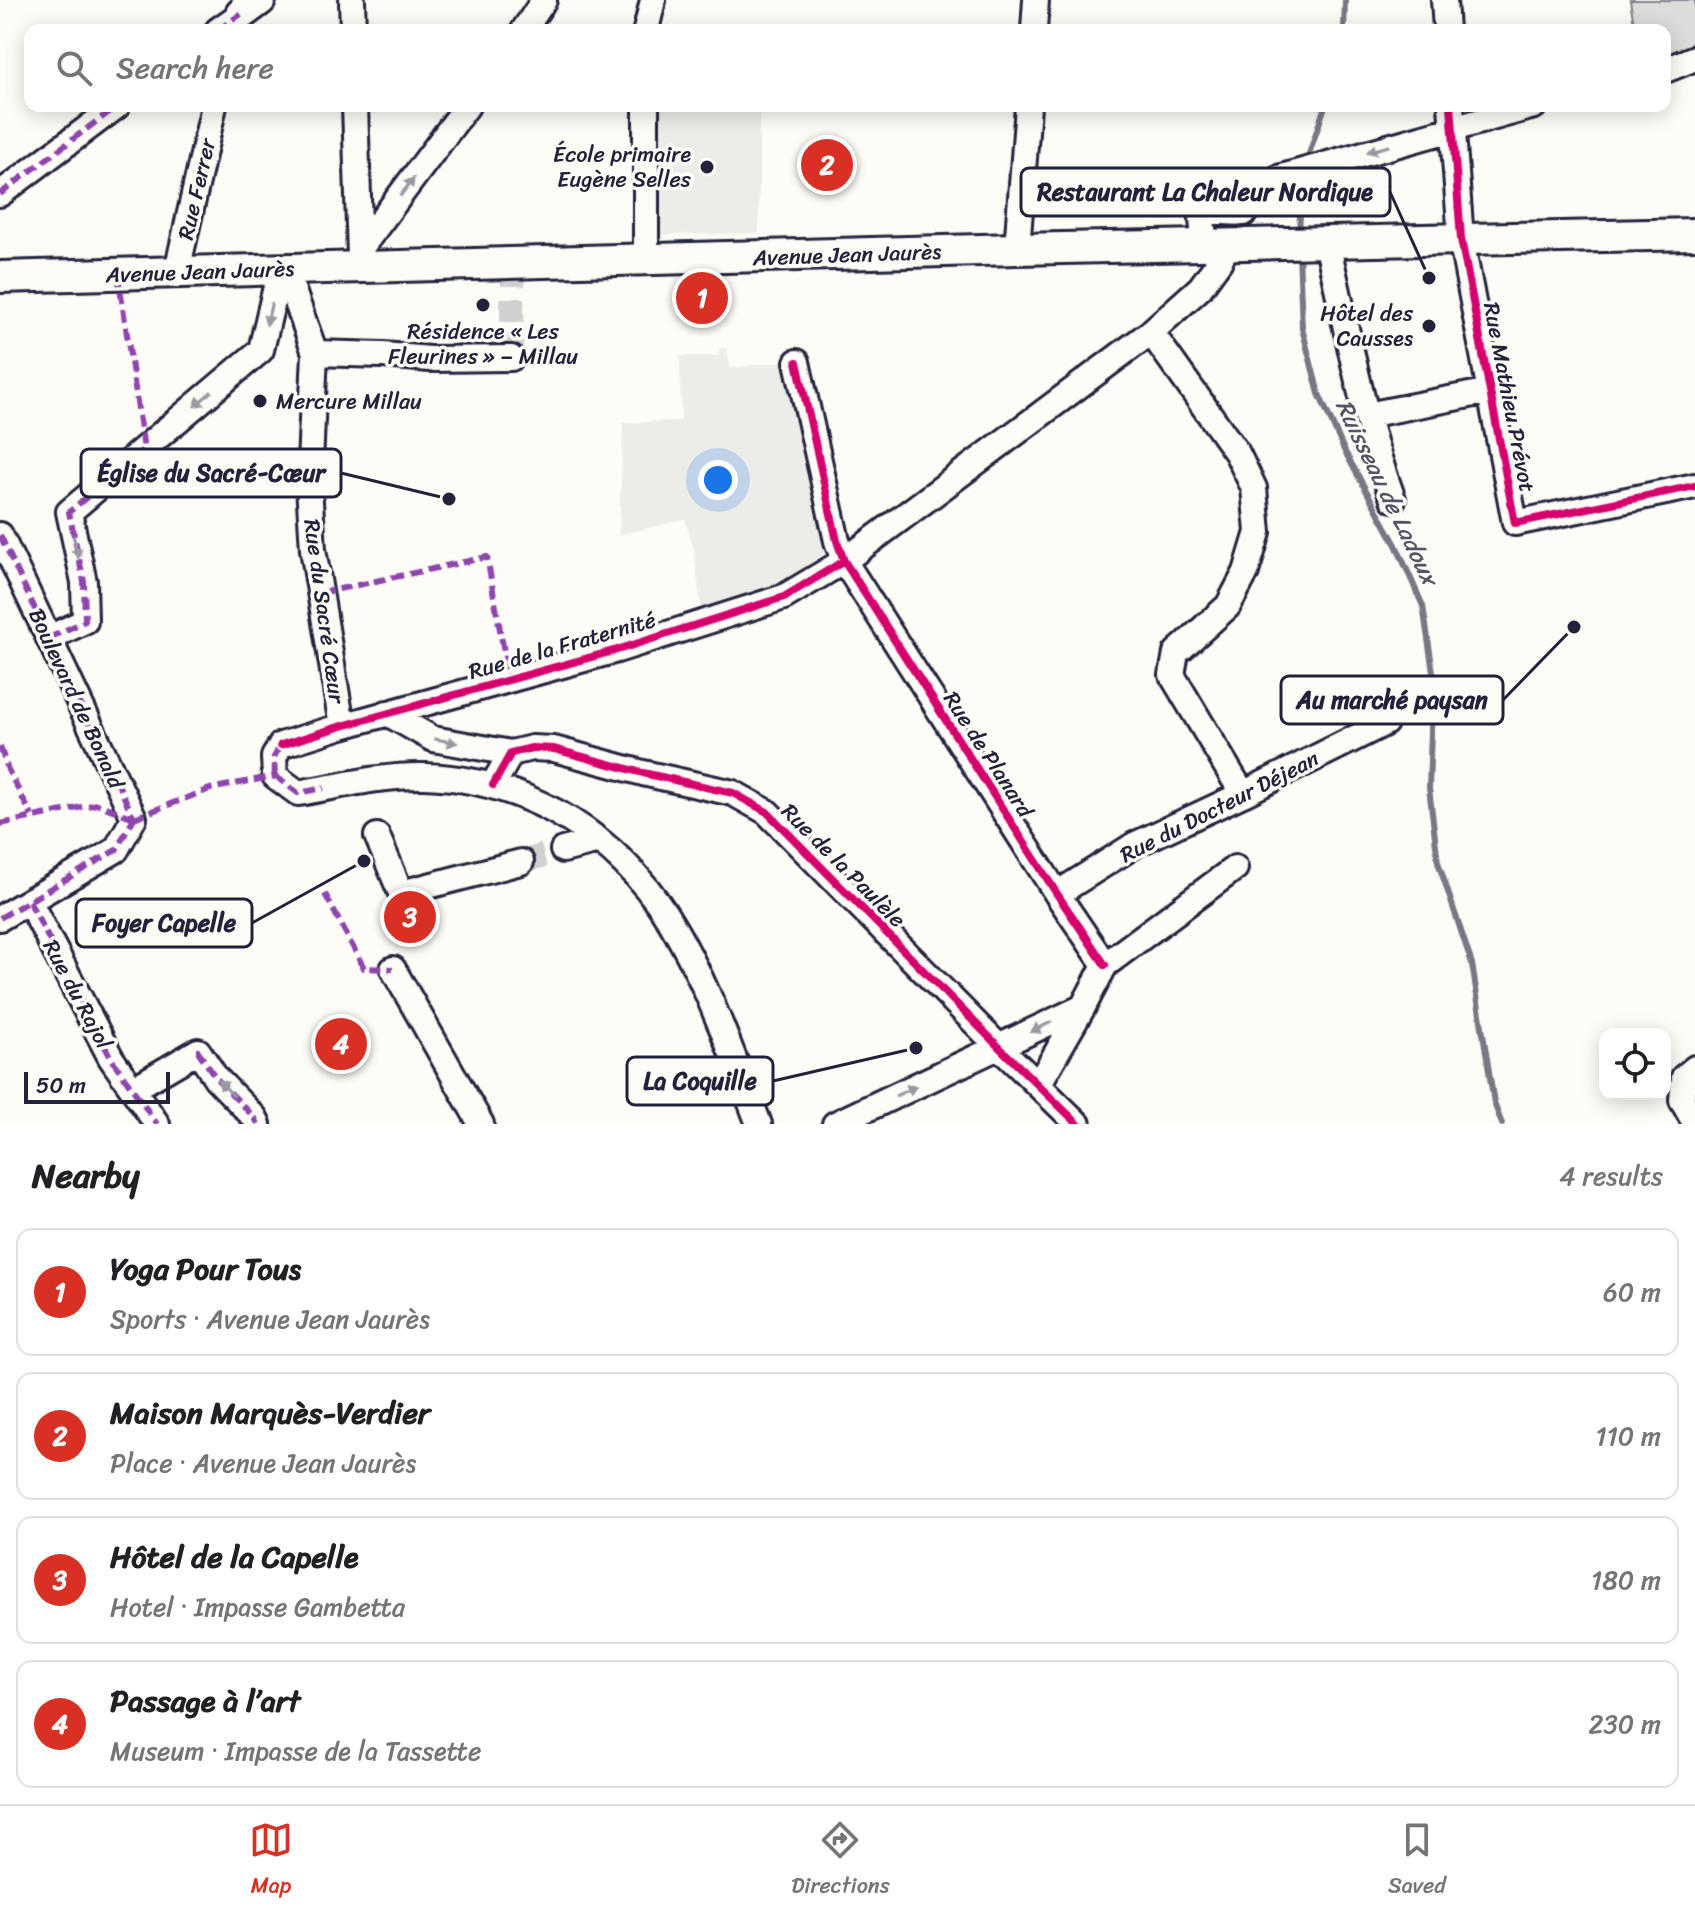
<!DOCTYPE html>
<html lang="en">
<head>
<meta charset="utf-8">
<style>
  body { margin:0; font-family:Sriracha,sans-serif; background:#f2f2f2; color:#202124 }
  .controls { position:absolute; right:24px; bottom:24px; display:grid; overflow:hidden; border-radius:16px; box-shadow:0 4px 20px #0003 }
  .controls button { width:72px; height:72px; display:grid; place-items:center; padding:0; border:0; border-bottom:2px solid #e0e0e0; background:#fff; color:#202124; font:40px sans-serif }
  .scale { position:absolute; left:24px; bottom:20px; width:146px; box-sizing:border-box; padding-left:8px; border:4px solid #22223b; border-top:0; font-size:22px; line-height:28px; white-space:nowrap; color:#22223b; -webkit-text-stroke:6px #fdfcf7; paint-order:stroke }
  .you { position:absolute; left:718px; top:480px; width:28px; height:28px; margin:-20px; border:6px solid #fff; border-radius:50%; background:#1a73e8; box-shadow:0 0 0 12px #1a73e833 }
  .badge { display:grid; place-items:center; width:52px; height:52px; border-radius:50%; background:#d93025; color:#fff; font-size:26px; font-weight:700 }
  .pin { position:absolute; translate:-50% -50%; border:4px solid #fff; box-shadow:0 2px 8px #0006 }
  .list { margin:0; padding:0; list-style:none }
  h2 { display:flex; justify-content:space-between; align-items:center; height:104px; margin:0; padding:0 32px; font-size:34px }
  h2 small { font-size:26px; font-weight:400; color:#757577 }
  .list li { display:grid; grid-template-columns:52px 1fr auto; gap:24px; align-items:center; box-sizing:border-box; height:128px; margin:0 16px 16px; padding:0 16px; border:2px solid #e0e0e0; border-radius:16px }
  .list b { display:block; font-size:30px; white-space:nowrap }
  .list p { margin:0; font-size:26px; white-space:nowrap; color:#757577 }
  .list em { font-size:26px; font-style:normal; color:#757577 }
  .icon { flex:none; width:44px; height:44px; fill:none; stroke:currentColor; stroke-width:2; stroke-linecap:round; stroke-linejoin:round }
  .map { position:relative; flex:none; width:1695px; height:1124px; overflow:hidden }
  .search { position:absolute; background:#fff; box-shadow:0 4px 20px #0003; left:24px; right:24px; top:24px; height:88px; display:flex; align-items:center; gap:20px; box-sizing:border-box; padding:0 28px; border-radius:16px; color:#757577; font-size:30px }
  .sheet { height:680px; background:#fff }
  nav { display:flex; justify-content:space-around; align-items:center; box-sizing:border-box; height:112px; border-top:2px solid #e0e0e0; background:#fff; font-size:22px; color:#757577 }
  nav a { display:grid; justify-items:center; gap:4px }
  nav .on { color:#d93025 }
  .map>svg:first-child { display:block }
</style>
</head>
<body>
<div class="map">
<svg width="1695" height="1124" viewBox="0 0 1695 1124">
  <rect width="100%" height="100%" fill="#fdfcf7"/>
  <filter id="ink" filterUnits="userSpaceOnUse"><feTurbulence type="fractalNoise" baseFrequency=".0125" numOctaves="2"/><feDisplacementMap in="SourceGraphic" scale="16" xChannelSelector="R" yChannelSelector="G"/><feConvolveMatrix kernelMatrix="1 2 1 2 8 2 1 2 1" color-interpolation-filters="sRGB"/></filter>
  <g filter="url(#ink)">
    <path fill="#ecece9" d="M654 106H759V233L657 235Z
      M719 348H727L730 368 792 360 833 547 794 574 773 584 701 609 694 550 685 519 619 535 623 423 681 421 680 356H718Z"/>
    <path fill="#dddcdb" stroke="#807f8b" stroke-width="2" d="M1630 0H1695V51L1665 63V30H1635Z"/>
    <g fill="none" stroke-linecap="round" stroke-linejoin="round">
      <path stroke="#787885" stroke-width="6" d="M1344 30 1345 0
        M1307 160 1325 106
        M1299 233 1302 181
        M1299 253 1302 328 1319 394 1344 450 1396 545 1423 606 1433 672 1429 788 1438 862 1472 964 1494 1103 1502 1124"/>
      <path stroke="#d1d0d1" stroke-width="24" stroke-dasharray="24 12" stroke-linecap="butt" d="M511 358 513 274
        M521 862 563 850"/>
      <defs>
        <path id="minor" d="M352 0 353 30
          M1444 0 1446 30
          M218 30 241 14 245 0
          M524 30 544 0
          M646 30 653 0
          M1034 30 1036 0
          M1665 70 1695 58
          M355 106 360 256
          M646 106V259
          M1451 106 1461 239 1515 523 1695 486
          M0 194 117 106
          M1327 243C1347 328 1362 417 1393 499
          M1205 246 1201 211 1244 213 1278 178 1534 106
          M360 249 467 106
          M1017 249 1028 106
          M177 271 214 106
          M286 271 285 285 293 291 315 353 309 486 313 549 342 726
          M1151 332 1237 453 1254 488 1258 532 1246 572 1228 606 1176 653 1172 675 1243 794
          M315 353 383 355 430 359 511 358
          M797 362 837 541 844 561 1057 894 1105 965
          M1367 415 1490 391
          M0 535 134 818 116 850 0 918
          M49 638 85 621 84 582 69 512 261 350 275 291 285 285
          M387 713 433 739 511 753
          M493 785 511 753 532 748 554 749 643 773 733 793 767 812 1000 1048 1078 1124
          M377 836 401 893 521 862
          M563 850 599 841
          M1057 894 1136 844 1243 794 1385 723
          M29 901 111 1058 157 1124
          M393 969 481 1124
          M1695 1068 1684 1077 1682 1100 1695 1123
          M1038 1085 1083 1007 1105 965 1235 868
          M133 1089 198 1051 216 1078 255 1118 258 1124
          M759 1124C731 1052 702 966 658 903 604 827 518 779 425 776 383 775 340 786 298 793L275 776 274 757 281 745 342 726 617 650 784 597 844 561 1151 332 1200 288 1219 262 1227 246
          M835 1124 1083 1007"/>
        <path id="major" d="M241 14 260 0
          M0 277 1017 249 1695 234"/>
      </defs>
      <use href="#minor" stroke="#22223b" stroke-width="30"/>
      <use href="#major" stroke="#22223b" stroke-width="36"/>
      <use href="#minor" stroke="#fdfcf7" stroke-width="24"/>
      <use href="#major" stroke="#fdfcf7" stroke-width="30"/>
      <path stroke="#8e44ad" stroke-width="6" stroke-dasharray="12 6" stroke-linecap="butt" d="M218 30 241 14
        M0 194 117 106
        M0 535 134 818
        M321 593 487 557 509 680
        M49 638 85 621 84 582 69 512 144 449 118 274
        M0 747 8 770 32 816
        M275 776 298 793 324 788
        M275 776 274 757 281 745
        M134 818 210 789 275 776
        M0 824 97 804 134 818
        M325 894 364 968 393 969
        M29 901 111 1058 157 1124
        M0 918 116 850 134 818
        M196 1051H198L216 1078 255 1118 258 1124"/>
      <defs>
        <path id="cycleway" d="M1451 106 1461 239 1515 523 1695 486
          M797 362 837 541 844 561 1057 894 1105 965
          M281 745 342 726 617 650 784 597 844 561
          M493 785 511 753 532 748 554 749 643 773 733 793 767 812 1000 1048 1078 1124"/>
      </defs>
      <use href="#cycleway" stroke="#fdfcf7" stroke-width="13"/>
      <use href="#cycleway" stroke="#d6006c" stroke-width="8"/>
    </g>
    <defs><path id="oneway-solid" d="M-6-.8H1V-3.2L6.5 0L1 3.2V.8H-6Z" transform="scale(2)"/></defs>
    <g fill="#9a9aa2">
      <use href="#oneway-solid" transform="translate(1378 149) rotate(164)"/>
      <use href="#oneway-solid" transform="translate(407 187) rotate(-53)"/>
      <use href="#oneway-solid" transform="translate(269 314) rotate(103)"/>
      <use href="#oneway-solid" transform="translate(203 399) rotate(140)"/>
      <use href="#oneway-solid" transform="translate(76 547) rotate(77)"/>
      <use href="#oneway-solid" transform="translate(446 741) rotate(11)"/>
      <use href="#oneway-solid" transform="translate(1041 1027) rotate(154)"/>
      <use href="#oneway-solid" transform="translate(226 1088) rotate(-134)"/>
      <use href="#oneway-solid" transform="translate(906 1091) rotate(-25)"/>
    </g>
  </g>
  <g fill="#22223b" stroke="#fdfcf7" stroke-width="3">
    <circle cx="707" cy="167" r="8"/>
    <circle cx="483" cy="305" r="8"/>
    <circle cx="1429" cy="326" r="8"/>
    <circle cx="260" cy="401" r="8"/>
  </g>
  <g text-anchor="middle" stroke-width="7" stroke-linejoin="round" paint-order="stroke">
    <g font-size="22" fill="#22223b" stroke="#fdfcf7" text-anchor="end">
      <text x="691" y="162">École primaire<tspan x="691" dy="25">Eugène Selles</tspan></text>
      <text x="1413" y="321">Hôtel des<tspan x="1413" dy="25">Causses</tspan></text>
      <text x="483" y="339" text-anchor="middle">Résidence « Les<tspan x="483" dy="25">Fleurines » – Millau</tspan></text>
      <text x="276" y="409" text-anchor="start">Mercure Millau</text>
    </g>
    <g font-size="22" fill="#22223b" stroke="#fdfcf7">
      <text transform="translate(196 189) rotate(-77)" y="8">Rue Ferrer</text>
      <text transform="translate(847 254) rotate(-2)" y="8">Avenue Jean Jaurès</text>
      <text transform="translate(200 271) rotate(-2)" y="8">Avenue Jean Jaurès</text>
      <text transform="translate(1510 397) rotate(79)" y="8">Rue Mathieu Prévot</text>
      <text transform="translate(325 611) rotate(82)" y="8">Rue du Sacré Cœur</text>
      <text transform="translate(562 645) rotate(-16)" y="8">Rue de la Fraternité</text>
      <text transform="translate(77 698) rotate(65)" y="8">Boulevard de Bonald</text>
      <text transform="translate(989 754) rotate(57)" y="8">Rue de Planard</text>
      <text transform="translate(1219 806) rotate(-27)" y="8">Rue du Docteur Déjean</text>
      <text transform="translate(844 865) rotate(45)" y="8">Rue de la Paulèle</text>
      <text transform="translate(78 994) rotate(62)" y="8">Rue du Rajol</text>
    </g>
    <g font-size="24" font-style="italic" fill="#545466" stroke="#fdfcf7">
      <text transform="translate(1387 492) rotate(64)" y="8">Ruisseau de Ladoux</text>
    </g>
  </g>
  <path fill="none" stroke="#22223b" stroke-width="3" d="M1429 278L1390 192M449 499L341 473M1574 627L1503 700M364 861L252 923M916 1048L773 1081"/>
  <g fill="#22223b" stroke="#fdfcf7" stroke-width="3">
    <circle cx="1429" cy="278" r="8"/>
    <circle cx="449" cy="499" r="8"/>
    <circle cx="1574" cy="627" r="8"/>
    <circle cx="364" cy="861" r="8"/>
    <circle cx="916" cy="1048" r="8"/>
  </g>
  <g fill="#fdfcf7" stroke="#22223b" stroke-width="3">
    <rect x="1021" y="168" width="369" height="48" rx="8"/>
    <rect x="81" y="449" width="260" height="48" rx="8"/>
    <rect x="1281" y="676" width="222" height="48" rx="8"/>
    <rect x="76" y="899" width="176" height="48" rx="8"/>
    <rect x="627" y="1057" width="146" height="48" rx="8"/>
  </g>
  <g font-size="24" text-anchor="middle" font-weight="bold" fill="#22223b">
    <text x="1205" y="200">Restaurant La Chaleur Nordique</text>
    <text x="211" y="481">Église du Sacré-Cœur</text>
    <text x="1392" y="708">Au marché paysan</text>
    <text x="164" y="931">Foyer Capelle</text>
    <text x="700" y="1089">La Coquille</text>
  </g>
</svg>
<div class="controls">
<button><svg class="icon" aria-label="locate" viewBox="0 0 24 24"><circle cx="12" cy="12" r="6"/><path d="M12 2v4M12 18v4M2 12h4M18 12h4"/></svg></button>
</div>
<div class="scale">50 m</div>
<div class="you"></div>
<div class="pin badge" style="left:702px;top:298px">1</div>
<div class="pin badge" style="left:827px;top:165px">2</div>
<div class="pin badge" style="left:410px;top:917px">3</div>
<div class="pin badge" style="left:341px;top:1044px">4</div>
<div class="search"><svg class="icon" aria-label="search" viewBox="0 0 24 24"><circle cx="10" cy="10" r="6"/><path d="M15 15l6 6"/></svg>Search here</div>
</div>
<section class="sheet">
<h2>Nearby<small>4 results</small></h2>
<ul class="list">
<li><span class="badge">1</span><div><b>Yoga Pour Tous</b><p>Sports · Avenue Jean Jaurès</p></div><em>60 m</em></li>
<li><span class="badge">2</span><div><b>Maison Marquès-Verdier</b><p>Place · Avenue Jean Jaurès</p></div><em>110 m</em></li>
<li><span class="badge">3</span><div><b>Hôtel de la Capelle</b><p>Hotel · Impasse Gambetta</p></div><em>180 m</em></li>
<li><span class="badge">4</span><div><b>Passage à l’art</b><p>Museum · Impasse de la Tassette</p></div><em>230 m</em></li>
</ul>
</section>
<nav>
<a class="on"><svg class="icon" aria-label="map" viewBox="0 0 24 24"><path d="M3 6l6-2 6 2 6-2v14l-6 2-6-2-6 2zM9 4v14M15 6v14"/></svg>Map</a>
<a><svg class="icon" aria-label="directions" viewBox="0 0 24 24"><path d="M12 3l9 9-9 9-9-9zM9 14v-3h6M13 9l2 2-2 2"/></svg>Directions</a>
<a><svg class="icon" aria-label="saved" viewBox="0 0 24 24"><path d="M7 4h10v16l-5-4-5 4z"/></svg>Saved</a>
</nav>
</body>
</html>
